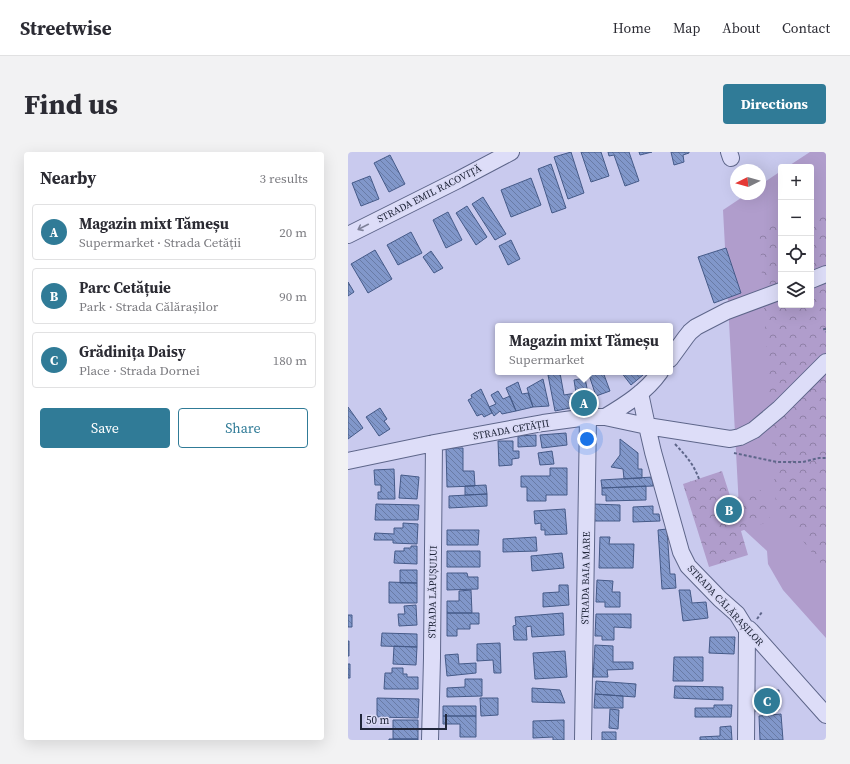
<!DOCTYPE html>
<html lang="en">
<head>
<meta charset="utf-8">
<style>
  body { margin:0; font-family:"Source Serif 4",serif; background:#f2f2f3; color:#2b2b33 }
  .controls { position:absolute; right:12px; top:12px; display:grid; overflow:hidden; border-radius:4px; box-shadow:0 4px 16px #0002 }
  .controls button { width:36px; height:36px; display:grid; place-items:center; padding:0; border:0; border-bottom:1px solid #e1e1e2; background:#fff; color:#2b2b33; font:20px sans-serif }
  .compass { position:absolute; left:382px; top:12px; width:36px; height:36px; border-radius:50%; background:#fff; box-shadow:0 4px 16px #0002; rotate:265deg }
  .scale { position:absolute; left:12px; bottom:10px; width:87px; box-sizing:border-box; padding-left:4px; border:2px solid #21273b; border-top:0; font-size:11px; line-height:14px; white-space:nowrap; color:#21273b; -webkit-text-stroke:3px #d9d9f5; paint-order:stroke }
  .you { position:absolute; left:239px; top:287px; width:14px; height:14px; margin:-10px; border:3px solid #fff; border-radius:50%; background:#1a73e8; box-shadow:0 0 0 6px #1a73e833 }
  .badge { display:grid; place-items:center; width:26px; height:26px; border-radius:50%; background:#307b97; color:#fff; font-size:13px; font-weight:700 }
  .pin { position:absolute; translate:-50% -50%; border:2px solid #fff; box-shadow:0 1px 4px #0006 }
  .popup { position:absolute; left:147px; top:171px; width:178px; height:52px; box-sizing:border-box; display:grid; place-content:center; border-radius:4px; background:#fff; filter:drop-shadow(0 1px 3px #0005); font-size:13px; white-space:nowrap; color:#7c7c81 }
  .popup b { font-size:15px; color:#2b2b33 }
  .popup::after { content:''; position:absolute; left:50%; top:100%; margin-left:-8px; border:8px solid transparent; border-top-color:#fff }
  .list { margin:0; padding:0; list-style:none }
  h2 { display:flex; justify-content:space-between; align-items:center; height:52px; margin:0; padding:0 16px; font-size:17px }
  h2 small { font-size:13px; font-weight:400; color:#7c7c81 }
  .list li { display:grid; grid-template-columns:26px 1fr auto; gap:12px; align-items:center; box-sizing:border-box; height:56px; margin:0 8px 8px; padding:0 8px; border:1px solid #e1e1e2; border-radius:4px }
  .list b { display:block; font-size:15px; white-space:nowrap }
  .list p { margin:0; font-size:13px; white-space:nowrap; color:#7c7c81 }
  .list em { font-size:13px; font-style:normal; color:#7c7c81 }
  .actions { display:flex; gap:8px; padding:12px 16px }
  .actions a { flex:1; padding:9px 0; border:1px solid #307b97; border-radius:4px; text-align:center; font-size:14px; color:#307b97 }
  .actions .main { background:#307b97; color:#fff }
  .icon { flex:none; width:22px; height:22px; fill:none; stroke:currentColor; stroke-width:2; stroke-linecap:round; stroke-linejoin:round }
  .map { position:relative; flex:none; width:478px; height:588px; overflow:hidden; border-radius:4px }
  header { display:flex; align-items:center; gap:24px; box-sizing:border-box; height:56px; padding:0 20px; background:#fff; border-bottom:1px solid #e1e1e2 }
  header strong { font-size:19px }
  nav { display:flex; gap:22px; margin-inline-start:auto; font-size:14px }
  .intro { display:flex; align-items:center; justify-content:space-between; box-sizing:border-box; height:96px; padding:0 24px }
  h1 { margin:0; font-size:28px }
  .button { padding:10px 18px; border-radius:4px; background:#307b97; color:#fff; font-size:14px; font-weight:700 }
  main { display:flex; gap:24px; padding:0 24px }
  aside { flex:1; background:#fff; border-radius:4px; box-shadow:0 4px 16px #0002 }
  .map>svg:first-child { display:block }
</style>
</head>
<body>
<header>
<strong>Streetwise</strong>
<nav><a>Home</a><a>Map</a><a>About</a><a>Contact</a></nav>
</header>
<div class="intro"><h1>Find us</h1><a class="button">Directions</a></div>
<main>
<aside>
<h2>Nearby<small>3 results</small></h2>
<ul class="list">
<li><span class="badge">A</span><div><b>Magazin mixt Tămeșu</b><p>Supermarket · Strada Cetății</p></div><em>20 m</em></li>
<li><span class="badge">B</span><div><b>Parc Cetățuie</b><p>Park · Strada Călărașilor</p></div><em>90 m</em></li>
<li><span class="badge">C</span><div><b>Grădinița Daisy</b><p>Place · Strada Dornei</p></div><em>180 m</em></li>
</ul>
<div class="actions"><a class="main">Save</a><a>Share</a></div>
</aside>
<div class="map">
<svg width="478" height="588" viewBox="0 0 478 588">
  <defs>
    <pattern id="forest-crowns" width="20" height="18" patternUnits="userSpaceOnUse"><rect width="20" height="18" fill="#b09dcc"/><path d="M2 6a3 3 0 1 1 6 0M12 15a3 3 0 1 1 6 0" fill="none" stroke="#8f80a7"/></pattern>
    <pattern id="building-back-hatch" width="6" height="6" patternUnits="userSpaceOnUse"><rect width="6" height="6" fill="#8197ca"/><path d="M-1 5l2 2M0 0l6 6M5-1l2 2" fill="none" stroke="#697ba5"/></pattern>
  </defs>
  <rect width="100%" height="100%" fill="#c9caee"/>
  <path fill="#b09dcc" d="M462 0H478V486L435 438 420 412 419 399 392 374 375 58 399 42H412V33L433 19V153H463V15H439Z"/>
  <path fill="url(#forest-crowns)" d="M478 61V418L428 355 411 74 433 70V153H463V64Z
    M374 319 383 347 413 338 423 369 393 379 400 403 361 415 335 332Z"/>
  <path fill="url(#building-back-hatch)" stroke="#455a88" d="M223 0 236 41 220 47 206 5Z
    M233 0H253L261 24 243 30Z
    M260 0H281L291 29 277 34 266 3 261 4Z
    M291 0H304L292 3Z
    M323 0H341V1L335 3 336 10 326 13Z
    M42 3 57 32 41 40 26 11Z
    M203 12 218 56 204 61 190 17Z
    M22 24 31 47 13 54 4 31Z
    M183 26 193 53 163 65 153 38Z
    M135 45 158 82 147 88 124 52Z
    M119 54 139 85 128 93 108 61Z
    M100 60 114 88 98 96 85 68Z
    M63 80 74 101 50 113 39 93Z
    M163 88 172 107 160 113 151 94Z
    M378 96 393 141 366 151 350 105Z
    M27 98 44 127 20 141 3 112Z
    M83 99 95 116 86 121 75 105Z
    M0 130 6 140 0 144Z
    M240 220H255L262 239 248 244Z
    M273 220H293L295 223 283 233Z
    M212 221 216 243 228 241 226 228 237 226 242 252 207 259 200 223Z
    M195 227 201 254 185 255 179 236Z
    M170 230 174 242 180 241 185 255 168 259 158 236Z
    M133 237 144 261 136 265 134 262 129 264 120 248 124 246 123 243Z
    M150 239 155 247 162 244 168 259 154 262 152 259 146 264 141 255 148 252 143 243Z
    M0 255 15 276 0 287Z
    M32 256 39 267 36 269 42 277 31 284 18 265Z
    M218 281 219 293 194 296 192 283Z
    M188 283V294L170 295V284Z
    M272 287 290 301V317H294V326L276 327 275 317 263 315 272 303Z
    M150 289H165V299H171V306L164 307V313L151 314Z
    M98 296H115V319H126L127 334 99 335Z
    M204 299 206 312 192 313 190 301Z
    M202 316H219V343H198V349H179V335H173V324H202Z
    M46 317 47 347H30V340H33V333H27L26 318Z
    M53 323 71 325 69 347 51 346Z
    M305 325V334L254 336 253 328Z
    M138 333 139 342 117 343V334Z
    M298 334V348L258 349V343H254V336Z
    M139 342V354L101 356V344Z
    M28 352 71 353 70 368H27Z
    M245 352 272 353V369H245Z
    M305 354V362H311L312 369 285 370V355Z
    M217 357 219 382 197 383V378H193V371L187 372 186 359Z
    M55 371 70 372 69 392 45 391V388H26L27 381 46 382V376H55Z
    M319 377 322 422H327L328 436 314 437 310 378Z
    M99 378H131L130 393H99Z
    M188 385 189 399 155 400V387Z
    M252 385H262L261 392H286L285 416H251Z
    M63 394H69V412L46 411 47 399H56V396H63Z
    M99 399H132V415H99Z
    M214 401 216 416 184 419 183 404Z
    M52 418H69V431H52Z
    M99 421H119L120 425H130V437L99 438Z
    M249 428 265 429 264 440H272V455H257V450H248Z
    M41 430 69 431V451H41Z
    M211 433H220L221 453 195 455V441L211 440Z
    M123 438 124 461H99V449H111V439Z
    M331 438H342L344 451 358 450 360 466 335 469Z
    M68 453 69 473 51 474 50 462H57L56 454Z
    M99 461H131V472H122V477H109V484H99Z
    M215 461 216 483 184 485 183 474 178 475 179 488H166L165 474 168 473 167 465Z
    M248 462H283V476L266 475V488H254V484H247Z
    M0 463H4V475H0Z
    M34 481 69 482V495L33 494Z
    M362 485H387L386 502 361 501Z
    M0 489H1V504H0Z
    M152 491 153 521H146L145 508 129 509V492Z
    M247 493 265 494V510H285V517L259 518 260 525H245Z
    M46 494 69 495 68 513 45 512Z
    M217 499 219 525 187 527 185 501Z
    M110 502 111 512 128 511V521L99 524 97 503Z
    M326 505H355V529H325Z
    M0 512H2V526H0Z
    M44 516H55V522H59V525H70V537H36L37 521H44Z
    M117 527H134V544L99 545V536L117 535Z
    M248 529 288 532 287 545 247 542Z
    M327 534 375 535V548L326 546Z
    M184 536 212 538 217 551 184 550Z
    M431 538V558L407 559V539Z
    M247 542 275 544V556H246Z
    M29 546 71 547 70 566 29 565Z
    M132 546H150V563L133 564Z
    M366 553H384L383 565H347V556H366Z
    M95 554H128V564H95Z
    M262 557 271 558 270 577 261 576Z
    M433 562 435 588H412L411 564Z
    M95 564H128V585H112V572H95Z
    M45 568H70V587H45Z
    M216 568V588H205V585L185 586V569Z
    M383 574 384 588H352V585L372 584V575Z
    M254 580H268V588H254Z
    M41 587H70V588H41Z"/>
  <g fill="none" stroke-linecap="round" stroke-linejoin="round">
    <defs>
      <path id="minor" d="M381 0 383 6
        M0 83 110 28 163 0
        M463 128 478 122
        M322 207 338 185 342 180 348 175 379 159 433 139
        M292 241 299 274 382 287 392 285 406 278 431 257 478 210
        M257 265C277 253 298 240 312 220
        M0 309 86 291 195 271 240 265H257L299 274 305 300 333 400 340 414 372 447 389 462 397 475 403 479 478 563
        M82 588 84 506 86 291
        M235 588 240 265
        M398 588 399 481 401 477"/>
    </defs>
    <use href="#minor" stroke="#5e668a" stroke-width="18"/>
    <path stroke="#5e668a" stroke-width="2" stroke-dasharray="3 2" stroke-linecap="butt" d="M478 177H476L478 180
      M327 292C338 304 345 311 351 327
      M386 301 429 310H455L471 306H478
      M409 467 414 460"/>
    <use href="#minor" stroke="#ddddf8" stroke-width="16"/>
  </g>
  <defs><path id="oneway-shaft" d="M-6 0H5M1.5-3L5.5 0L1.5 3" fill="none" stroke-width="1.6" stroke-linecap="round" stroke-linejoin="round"/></defs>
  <use stroke="#7f829a" href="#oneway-shaft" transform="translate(15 75) rotate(153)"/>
  <g text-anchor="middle" stroke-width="3.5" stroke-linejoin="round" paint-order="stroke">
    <g font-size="10" fill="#21273b" stroke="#d9d9f5">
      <text transform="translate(81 41) rotate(-27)" y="4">STRADA EMIL RACOVIȚĂ</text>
      <text transform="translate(163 277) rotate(-10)" y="4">STRADA CETĂȚII</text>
      <text transform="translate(237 426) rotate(-89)" y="4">STRADA BAIA MARE</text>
      <text transform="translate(84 440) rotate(-89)" y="4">STRADA LĂPUȘULUI</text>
      <text transform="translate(378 453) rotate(47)" y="4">STRADA CĂLĂRAȘILOR</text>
    </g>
  </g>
</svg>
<div class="controls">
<button>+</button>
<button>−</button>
<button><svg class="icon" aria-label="locate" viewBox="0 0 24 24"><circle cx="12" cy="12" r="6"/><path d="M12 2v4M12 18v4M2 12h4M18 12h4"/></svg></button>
<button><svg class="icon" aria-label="layers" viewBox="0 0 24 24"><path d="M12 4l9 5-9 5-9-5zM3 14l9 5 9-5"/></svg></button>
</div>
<svg class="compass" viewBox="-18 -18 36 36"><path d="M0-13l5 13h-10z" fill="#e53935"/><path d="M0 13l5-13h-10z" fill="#7c7c81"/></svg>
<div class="scale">50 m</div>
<div class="you"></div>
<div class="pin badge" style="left:236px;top:251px">A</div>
<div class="popup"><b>Magazin mixt Tămeșu</b>Supermarket</div>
<div class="pin badge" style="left:381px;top:358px">B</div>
<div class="pin badge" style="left:419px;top:549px">C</div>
</div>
</main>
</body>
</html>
